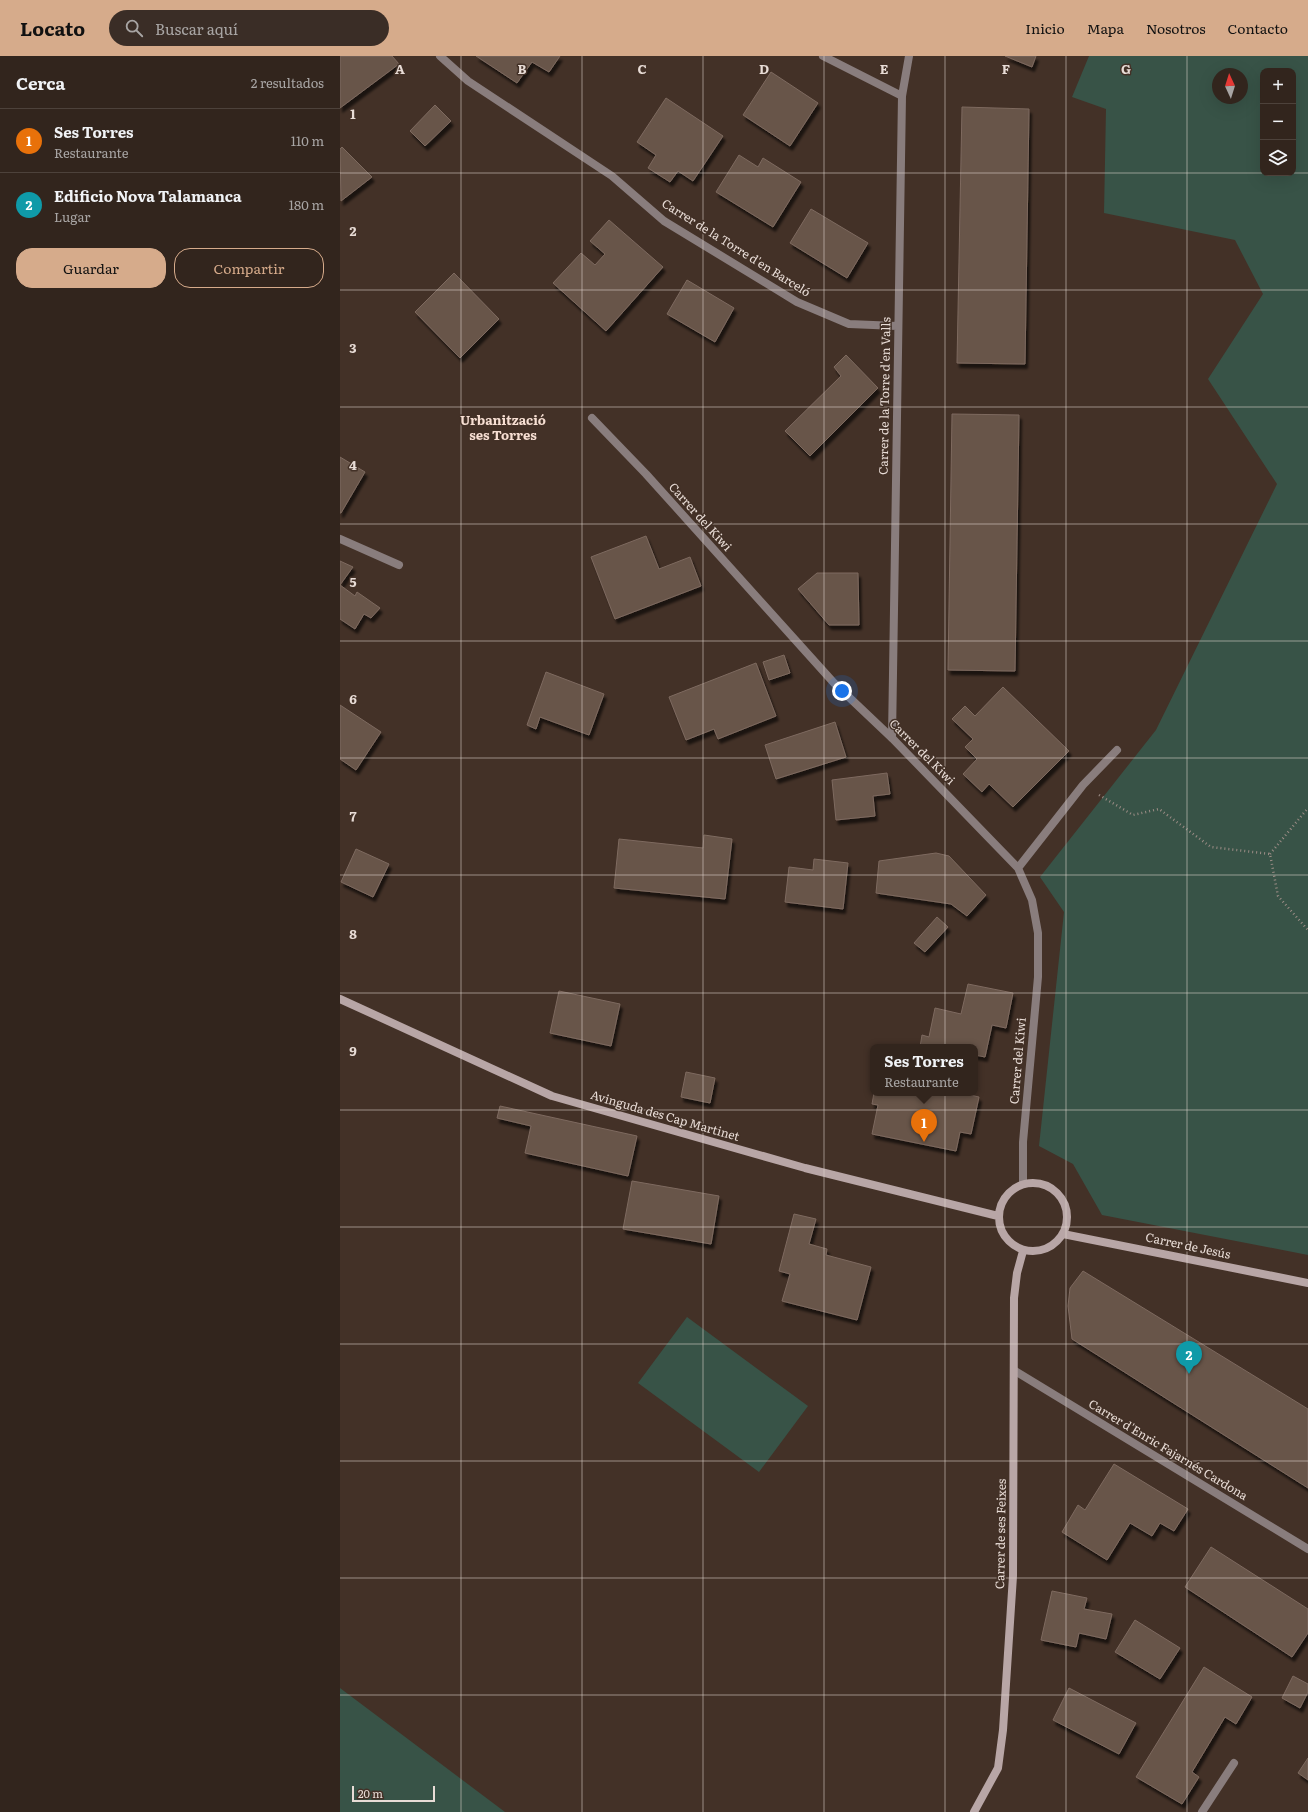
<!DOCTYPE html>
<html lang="es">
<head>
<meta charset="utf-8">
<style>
  body { margin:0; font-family:Literata,serif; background:#3a2d26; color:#f1f3f6 }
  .controls { position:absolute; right:12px; top:12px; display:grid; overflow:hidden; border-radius:8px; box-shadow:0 4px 16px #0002 }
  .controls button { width:36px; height:36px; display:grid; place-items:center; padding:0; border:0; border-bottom:1px solid #4d423b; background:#32251d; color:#f1f3f6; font:20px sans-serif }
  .compass { position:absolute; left:872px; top:12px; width:36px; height:36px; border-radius:50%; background:#32251d; box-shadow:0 4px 16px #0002; rotate:356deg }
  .scale { position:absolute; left:12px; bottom:10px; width:83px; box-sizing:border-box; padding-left:4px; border:2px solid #e8dcd6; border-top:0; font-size:11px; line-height:14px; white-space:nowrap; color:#e8dcd6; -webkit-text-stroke:3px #433127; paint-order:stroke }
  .you { position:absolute; left:502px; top:635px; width:14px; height:14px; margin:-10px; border:3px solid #fff; border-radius:50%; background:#1a73e8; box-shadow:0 0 0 6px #1a73e833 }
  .badge { display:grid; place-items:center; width:26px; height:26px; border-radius:50%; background:#d6ab8b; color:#fff; font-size:13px; font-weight:700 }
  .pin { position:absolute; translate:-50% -33px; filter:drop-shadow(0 1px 2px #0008) }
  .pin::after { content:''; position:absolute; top:21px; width:14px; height:12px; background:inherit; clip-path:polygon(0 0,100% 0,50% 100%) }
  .popup { position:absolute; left:530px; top:988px; width:108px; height:52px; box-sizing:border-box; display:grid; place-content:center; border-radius:8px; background:#32251d; filter:drop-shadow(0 1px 3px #0005); font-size:13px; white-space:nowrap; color:#a8a5a4 }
  .popup b { font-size:15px; color:#f1f3f6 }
  .popup::after { content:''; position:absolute; left:50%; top:100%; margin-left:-8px; border:8px solid transparent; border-top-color:#32251d }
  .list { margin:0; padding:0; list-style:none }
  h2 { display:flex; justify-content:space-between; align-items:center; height:52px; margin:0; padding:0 16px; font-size:17px }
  h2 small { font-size:13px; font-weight:400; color:#a8a5a4 }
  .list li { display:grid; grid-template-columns:26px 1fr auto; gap:12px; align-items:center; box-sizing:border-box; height:64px; padding:0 16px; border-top:1px solid #4d423b }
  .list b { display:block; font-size:15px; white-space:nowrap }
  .list p { margin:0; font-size:13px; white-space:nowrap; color:#a8a5a4 }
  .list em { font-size:13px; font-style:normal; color:#a8a5a4 }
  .actions { display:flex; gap:8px; padding:12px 16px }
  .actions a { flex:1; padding:9px 0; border:1px solid #d6ab8b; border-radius:16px; text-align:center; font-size:14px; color:#d6ab8b }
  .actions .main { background:#d6ab8b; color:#111 }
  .icon { flex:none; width:22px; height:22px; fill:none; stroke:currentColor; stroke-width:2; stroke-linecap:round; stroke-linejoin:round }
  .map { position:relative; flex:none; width:968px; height:1756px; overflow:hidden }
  header { display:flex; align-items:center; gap:24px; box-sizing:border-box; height:56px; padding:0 20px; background:#d6ab8b; color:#111 }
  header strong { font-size:19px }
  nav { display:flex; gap:22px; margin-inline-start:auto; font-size:14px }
  .search { width:280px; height:36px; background:#3a2d26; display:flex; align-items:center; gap:10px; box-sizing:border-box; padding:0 14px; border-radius:22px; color:#a8a5a4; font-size:15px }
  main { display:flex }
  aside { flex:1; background:#32251d }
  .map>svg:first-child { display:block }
</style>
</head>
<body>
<header>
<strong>Locato</strong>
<div class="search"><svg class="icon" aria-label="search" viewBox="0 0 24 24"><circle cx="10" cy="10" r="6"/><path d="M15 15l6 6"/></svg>Buscar aquí</div>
<nav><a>Inicio</a><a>Mapa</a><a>Nosotros</a><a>Contacto</a></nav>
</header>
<main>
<aside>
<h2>Cerca<small>2 resultados</small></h2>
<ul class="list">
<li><span class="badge" style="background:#e8710a">1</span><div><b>Ses Torres</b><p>Restaurante</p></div><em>110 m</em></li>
<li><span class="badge" style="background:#0f9aa8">2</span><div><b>Edificio Nova Talamanca</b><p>Lugar</p></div><em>180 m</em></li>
</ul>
<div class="actions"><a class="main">Guardar</a><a>Compartir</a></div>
</aside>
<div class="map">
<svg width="968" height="1756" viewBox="0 0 968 1756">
  <defs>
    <filter id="shadow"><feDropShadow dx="2.5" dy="4.5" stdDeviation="1" flood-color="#0009"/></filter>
  </defs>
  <rect width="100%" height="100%" fill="#433127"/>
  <path fill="#385347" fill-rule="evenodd" d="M749 0H968V1199L762 1159 733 1108 699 1090 724 856 700 821 816 674 937 428 868 323 923 238 895 184 764 157 766 53 732 41ZM923 15H953V117H923ZM878 18H902V42H878Z
    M347 1261 468 1350 419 1416 298 1327Z
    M0 1632 165 1756H0Z"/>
  <path fill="#67544a" stroke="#7e6a5f" filter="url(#shadow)" d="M0 0H52L59 8 0 52Z
    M136 0H220L209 16 192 6 177 27Z
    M665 0H696L692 11Z
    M431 16 478 47 450 90 403 59Z
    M326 42 383 80 353 125 338 115 330 126 308 112 316 99 297 86Z
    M95 49 111 65 85 90 70 75Z
    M622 51 689 53 685 308 617 307Z
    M2 91 32 121 1 145 0 93Z
    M399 99 418 111 423 102 461 126 433 171 376 136Z
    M471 153 528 187 507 222 450 187Z
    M269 164 323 211 266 275 213 227 241 197 255 209 265 198 250 185Z
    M114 217 159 263 120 302 75 256Z
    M347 224 394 252 375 286 327 258Z
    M506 299 538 332 470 400 445 375 501 320 494 311Z
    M612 358 679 359 675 615 608 614Z
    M0 401 25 416 1 457H0Z
    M306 480 319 513 350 501 361 530 275 563 251 501Z
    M0 505 13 511 0 529 15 540 17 536 40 552 31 562 24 558 15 573 0 563Z
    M477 517H518L519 569H489L458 533Z
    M444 599 450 617 429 624 423 606Z
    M416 607 436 660 378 683 374 673 346 684 329 641Z
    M206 616 264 638 249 679 200 661 196 673 187 669Z
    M663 631 729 695 673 751 649 728 642 736 623 718 637 703 625 691 633 683 612 663 625 650 635 660Z
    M0 649 41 676 16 714 0 703Z
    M495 666 506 701 436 723 425 689Z
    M547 717 550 738 533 740 535 760 496 764 492 724Z
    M364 779 392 783 385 843 274 832 279 783 363 792Z
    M16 793 49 808 33 841 1 826Z
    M596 797 609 800 646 839 627 860 611 848 536 837 539 805Z
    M474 803 508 807 503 853 445 846 449 811 473 814Z
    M597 861 608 871 585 896 574 887Z
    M628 928 673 937 666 972 652 969 645 1001 635 999V991H580L582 979 589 981 595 952 621 958Z
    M219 935 280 948 271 990 210 977Z
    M346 1016 375 1022 370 1047 341 1041Z
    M534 1037H621L639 1041 631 1078 620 1076 616 1095 532 1078 538 1049 532 1048Z
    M160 1050 297 1080 288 1120 185 1097 191 1070 157 1062Z
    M292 1125 379 1140 371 1188 283 1173Z
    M454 1158 476 1163 469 1188 487 1193 486 1199 531 1211 517 1264 442 1245 450 1218 439 1215Z
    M743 1215 968 1353V1432L732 1283 728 1250 730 1232Z
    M774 1408 848 1453 834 1475 820 1467 812 1480 790 1467 767 1504 722 1476 738 1449 745 1454Z
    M871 1491 968 1553V1577L952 1601 845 1531Z
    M712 1535 747 1542 744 1553 772 1558 766 1583 739 1577 736 1591 701 1584Z
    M795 1564 840 1592 820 1623 775 1596Z
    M864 1611 912 1641 896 1668 885 1661 852 1716 859 1721 842 1748 796 1721Z
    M953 1620 968 1628V1636L960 1652 942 1642Z
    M729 1632 796 1667 779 1698 713 1664Z
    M968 1702V1724L958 1717Z"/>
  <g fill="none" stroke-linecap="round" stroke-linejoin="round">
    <path stroke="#9c8d86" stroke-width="2.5" stroke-dasharray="1 3" stroke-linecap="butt" d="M759 739 793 759 819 753 871 791 930 798 938 840 968 874
      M930 798 968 752"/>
    <path stroke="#897d7d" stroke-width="8" d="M100 0 128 25 272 120 324 165 457 246 509 268 557 270
      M483 0 562 40
      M252 362 306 418 494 627 552 682 678 812 692 844 698 877V921L683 1086V1128
      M0 483 59 509
      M552 682 562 40 569 0
      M678 812 743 729 777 694
      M675 1315 968 1493
      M862 1756 894 1707"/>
    <path stroke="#b8a6a6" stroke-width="8" d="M0 943 212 1040 465 1112 658 1160
      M659 1161a34 34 0 1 1 68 0a34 34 0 1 1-68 0Z
      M723 1178 968 1227
      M634 1756 658 1712 663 1674 673 1520 674 1242 677 1217 683 1195"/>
  </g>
  <path fill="none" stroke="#e8dcd6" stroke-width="1" stroke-opacity="0.55" d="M121 0V1756M242 0V1756M363 0V1756M484 0V1756M605 0V1756M726 0V1756M847 0V1756M0 117H968M0 234H968M0 351H968M0 468H968M0 585H968M0 702H968M0 819H968M0 937H968M0 1054H968M0 1171H968M0 1288H968M0 1405H968M0 1522H968M0 1639H968"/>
  <g text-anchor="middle" stroke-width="3" stroke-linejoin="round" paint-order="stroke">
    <g font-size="12" fill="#e8dcd6" stroke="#433127">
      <text transform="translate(396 192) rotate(32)" y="4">Carrer de la Torre d'en Barceló</text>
      <text transform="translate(545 340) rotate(-89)" y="4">Carrer de la Torre d'en Valls</text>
      <text transform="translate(360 461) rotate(48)" y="4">Carrer del Kiwi</text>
      <text transform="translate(582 696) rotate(45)" y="4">Carrer del Kiwi</text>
      <text transform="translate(678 1005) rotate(-85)" y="4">Carrer del Kiwi</text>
      <text transform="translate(325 1060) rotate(16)" y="4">Avinguda des Cap Martinet</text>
      <text transform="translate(848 1190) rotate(12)" y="4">Carrer de Jesús</text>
      <text transform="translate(828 1394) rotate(31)" y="4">Carrer d'Enric Fajarnés Cardona</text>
      <text transform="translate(661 1478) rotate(-89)" y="4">Carrer de ses Feixes</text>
    </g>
    <g font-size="13" font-weight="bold" fill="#f7dfd3" stroke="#433127">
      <text x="163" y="369">Urbanització<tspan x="163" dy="15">ses Torres</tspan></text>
    </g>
  </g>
  <g font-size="13" text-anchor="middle" font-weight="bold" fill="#e8dcd6" stroke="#433127" stroke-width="3" stroke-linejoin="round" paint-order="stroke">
    <text x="60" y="18">A</text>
    <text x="182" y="18">B</text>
    <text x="302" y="18">C</text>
    <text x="424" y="18">D</text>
    <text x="544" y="18">E</text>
    <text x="666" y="18">F</text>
    <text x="786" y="18">G</text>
    <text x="13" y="63">1</text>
    <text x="13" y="180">2</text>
    <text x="13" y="297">3</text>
    <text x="13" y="414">4</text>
    <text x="13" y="531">5</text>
    <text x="13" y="648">6</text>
    <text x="13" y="765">7</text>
    <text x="13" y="883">8</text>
    <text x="13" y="1000">9</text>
  </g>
</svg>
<div class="controls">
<button>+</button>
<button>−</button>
<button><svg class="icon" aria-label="layers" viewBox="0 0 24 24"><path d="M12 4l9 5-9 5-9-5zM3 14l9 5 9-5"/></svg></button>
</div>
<svg class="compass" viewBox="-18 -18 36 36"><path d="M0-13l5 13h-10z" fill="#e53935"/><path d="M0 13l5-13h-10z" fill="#a8a5a4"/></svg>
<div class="scale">20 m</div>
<div class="you"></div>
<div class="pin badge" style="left:584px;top:1086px;background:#e8710a">1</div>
<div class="popup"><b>Ses Torres</b>Restaurante</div>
<div class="pin badge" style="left:849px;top:1318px;background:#0f9aa8">2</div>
</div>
</main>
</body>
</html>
